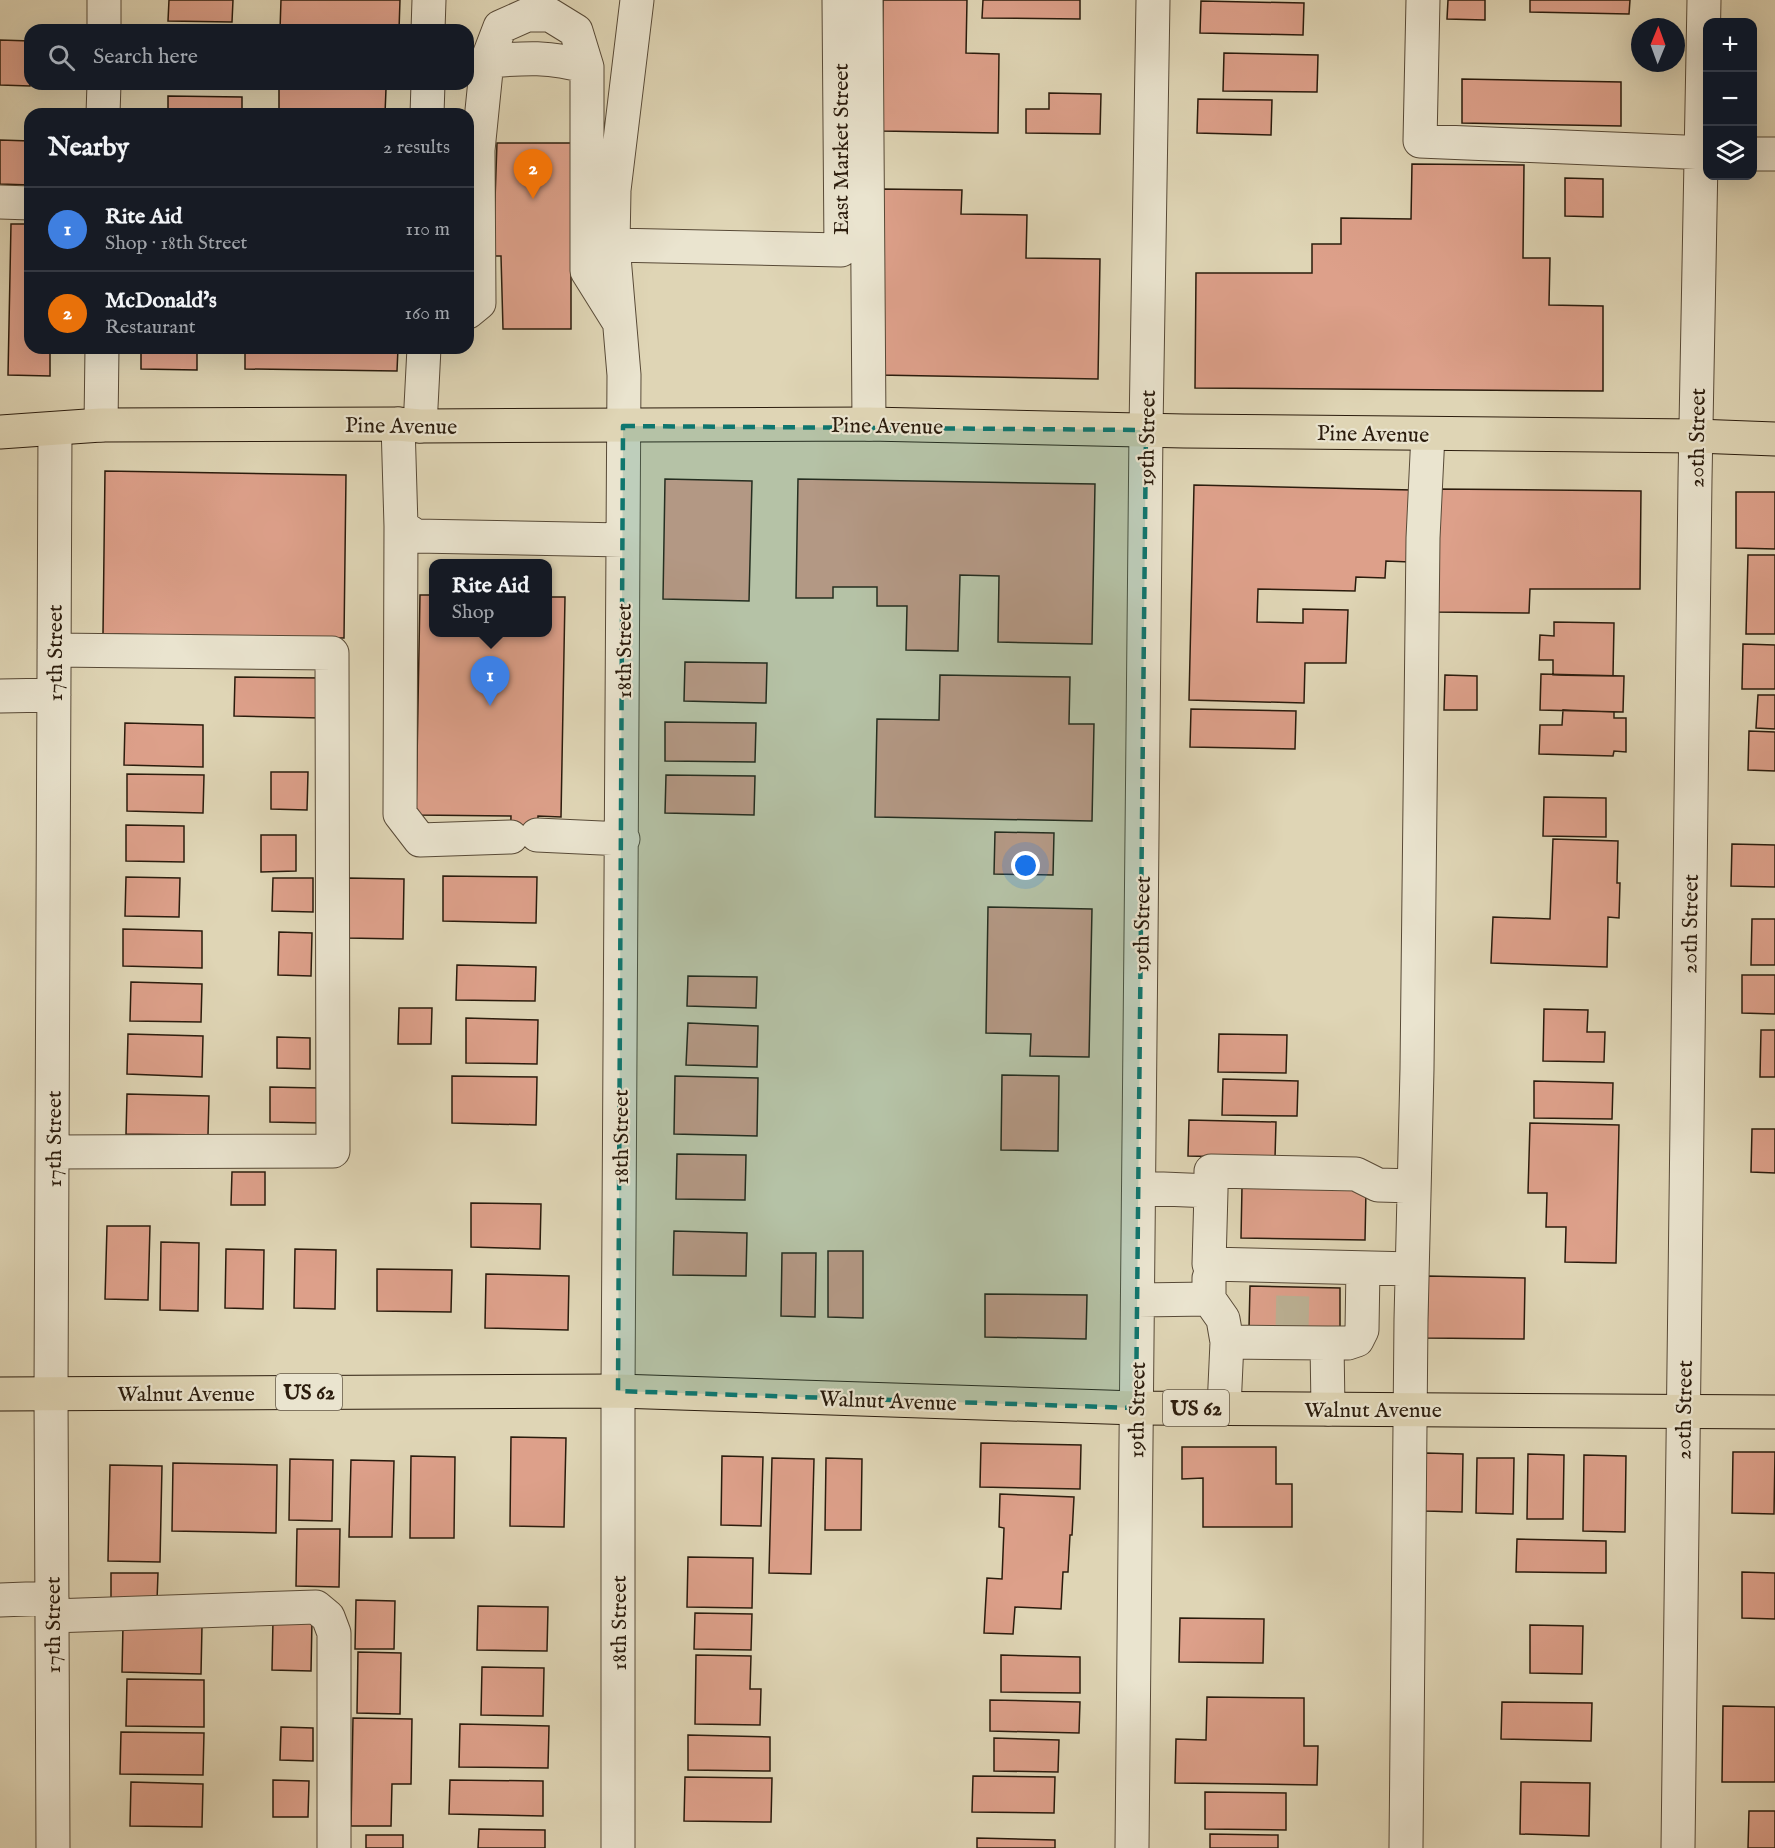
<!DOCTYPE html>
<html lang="en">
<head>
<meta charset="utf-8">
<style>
  body { margin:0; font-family:"IM FELL English",serif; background:#20242c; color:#f1f3f6 }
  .controls { position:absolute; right:18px; top:18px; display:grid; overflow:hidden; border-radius:12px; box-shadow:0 6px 24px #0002 }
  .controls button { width:54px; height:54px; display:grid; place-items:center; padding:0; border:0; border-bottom:2px solid #363941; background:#171b24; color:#f1f3f6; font:30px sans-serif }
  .compass { position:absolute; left:1631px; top:18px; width:54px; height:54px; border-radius:50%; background:#171b24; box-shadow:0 6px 24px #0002; rotate:1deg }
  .you { position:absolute; left:1026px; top:866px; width:21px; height:21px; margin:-15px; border:4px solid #fff; border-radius:50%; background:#1a73e8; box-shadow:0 0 0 9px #1a73e833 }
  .badge { display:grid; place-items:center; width:39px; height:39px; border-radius:50%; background:#b45309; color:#fff; font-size:20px; font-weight:700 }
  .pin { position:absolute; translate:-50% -50px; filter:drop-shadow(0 2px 3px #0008) }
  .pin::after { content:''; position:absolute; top:32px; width:21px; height:18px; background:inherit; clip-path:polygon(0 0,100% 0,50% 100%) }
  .popup { position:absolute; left:429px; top:559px; width:123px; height:78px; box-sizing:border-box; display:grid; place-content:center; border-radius:12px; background:#171b24; filter:drop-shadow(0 2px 4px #0005); font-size:20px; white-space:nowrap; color:#9ea1a6 }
  .popup b { font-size:22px; color:#f1f3f6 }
  .popup::after { content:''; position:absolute; left:50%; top:100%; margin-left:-12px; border:12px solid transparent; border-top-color:#171b24 }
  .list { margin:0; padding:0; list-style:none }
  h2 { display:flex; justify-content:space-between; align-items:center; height:78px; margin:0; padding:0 24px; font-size:26px }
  h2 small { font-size:20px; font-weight:400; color:#9ea1a6 }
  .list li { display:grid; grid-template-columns:39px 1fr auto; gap:18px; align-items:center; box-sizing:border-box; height:84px; padding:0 24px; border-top:2px solid #363941 }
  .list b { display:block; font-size:22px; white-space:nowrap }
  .list p { margin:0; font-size:20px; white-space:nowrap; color:#9ea1a6 }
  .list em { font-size:20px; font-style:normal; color:#9ea1a6 }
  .icon { flex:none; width:33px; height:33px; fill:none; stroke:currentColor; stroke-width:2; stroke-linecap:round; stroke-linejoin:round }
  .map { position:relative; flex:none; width:1775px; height:1848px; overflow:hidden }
  .search { position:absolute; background:#171b24; box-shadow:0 6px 24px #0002; left:24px; top:24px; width:450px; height:66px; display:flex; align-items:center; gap:15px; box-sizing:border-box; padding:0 21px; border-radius:18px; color:#9ea1a6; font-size:22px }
  .panel { position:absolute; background:#171b24; box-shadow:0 6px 24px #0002; left:24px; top:108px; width:450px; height:246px; border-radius:18px }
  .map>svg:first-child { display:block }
</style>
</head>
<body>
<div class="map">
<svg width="1775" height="1848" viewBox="0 0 1775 1848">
  <rect width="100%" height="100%" fill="#dfd5b5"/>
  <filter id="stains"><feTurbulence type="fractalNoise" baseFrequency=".00333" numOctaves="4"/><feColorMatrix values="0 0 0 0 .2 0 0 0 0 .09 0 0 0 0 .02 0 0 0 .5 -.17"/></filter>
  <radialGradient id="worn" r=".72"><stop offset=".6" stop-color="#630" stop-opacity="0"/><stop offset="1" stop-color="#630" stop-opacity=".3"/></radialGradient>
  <path fill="#dda08a" stroke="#2b1c0d" stroke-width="1.5" d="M169 0H233L232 22 168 21Z
    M281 0H400L399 30H280Z
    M883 0H967L966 53 999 54 998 133 881 131Z
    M983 0H1080V19L982 18Z
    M1448 0H1485V20L1447 19Z
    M1530 0H1630L1629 14 1530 12Z
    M1201 1 1304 3 1303 35 1200 33Z
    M0 40 30 41V86L0 85Z
    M1224 53 1318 55 1317 92 1223 91Z
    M1462 79 1621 82V126L1462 123Z
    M279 84H349V88L386 89 385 114H279Z
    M1049 93 1101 94 1100 134 1026 133V109H1049Z
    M168 96 242 97V114H168Z
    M1198 99 1272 100 1271 135 1197 133Z
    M0 140 30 141V185L0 184Z
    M497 143H571V329H503L501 256H493Z
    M1412 164 1524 165 1523 258H1550L1549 305 1603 306V391L1195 388 1196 273H1312V244H1341V218L1411 219Z
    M1565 178 1603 179V217L1565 216Z
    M882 189 962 190 961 214 1027 215 1026 258 1100 259 1098 379 878 375Z
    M11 224H30V348H50V376L8 375Z
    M141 348H197V370L141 369Z
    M245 348H398L397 371 245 369Z
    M105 471 346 475 344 638 103 634Z
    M665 479 752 481 749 601 663 599Z
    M798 479 1095 484 1092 644 998 642 999 576 960 575 958 651 906 650 907 606H877V587H833V598H796Z
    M1194 485 1412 490 1410 562 1386 561 1385 578 1356 577 1355 591 1258 589 1257 622 1303 623V609L1348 610 1346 663H1305L1304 703 1189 700Z
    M1437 489 1641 491 1640 589H1530L1529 613 1435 612Z
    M1736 492H1775V549L1736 548Z
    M1748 555H1775V634H1746Z
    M420 595H433V632H547V597H565L561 817 538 816 537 847 510 846 511 816 416 815Z
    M1554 622 1614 623 1613 676 1553 675V660H1539L1540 635 1554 636Z
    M1743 644 1775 645V689H1742Z
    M685 662 767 663 766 703 684 701Z
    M1541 674 1624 676 1623 712 1540 710Z
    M940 675 1070 677 1069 724H1094L1092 821 875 817 877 719 939 720Z
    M1445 675 1477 676V710H1444Z
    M235 677 321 678 320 718 234 716Z
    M1758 695H1775V729L1756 728Z
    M1191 709 1296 711 1295 749 1190 747Z
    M1563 710 1614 712V718H1626V752L1614 751 1613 756 1539 754 1540 725H1562Z
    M665 722 756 723 755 762 665 761Z
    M125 723 203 725V767L124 765Z
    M1749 731 1775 732V771L1748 770Z
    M271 772H308L307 810 271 809Z
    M127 774 204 775 203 813 127 811Z
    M666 775 755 776 754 815 665 813Z
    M1544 797 1606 798V837L1543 836Z
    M126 825 184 826V862L126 861Z
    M995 832 1054 833 1053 875 994 874Z
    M261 835H296V871L261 872Z
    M1553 839 1618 841 1617 883H1620L1619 918 1608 917 1607 967 1491 963 1493 917 1550 919Z
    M1732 844 1775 845V887L1731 886Z
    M443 876 537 877 536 923 443 921Z
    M126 877 180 878 179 917 125 916Z
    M273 878H313V912L272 911Z
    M348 878 404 879 403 939 347 938Z
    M988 907 1092 909 1089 1057 1030 1056 1031 1034 986 1033Z
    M1752 919H1775V965H1751Z
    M123 929 202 931V968L123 966Z
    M279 932 312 933 311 976 278 975Z
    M457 965 536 967 535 1001 456 1000Z
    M1742 975H1775V1014L1742 1013Z
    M688 976 757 977 756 1008 687 1006Z
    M131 982 202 984 201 1022 130 1021Z
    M399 1008H432L431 1044H398Z
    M1544 1009 1588 1010 1587 1032H1605L1604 1062 1543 1061Z
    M466 1018 538 1020 537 1064 466 1063Z
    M688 1023 758 1026 757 1067 686 1065Z
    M1761 1030H1775V1077H1760Z
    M128 1034 203 1036 202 1077 127 1074Z
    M1219 1034 1287 1035 1286 1073 1218 1072Z
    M277 1037 310 1038V1069L277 1068Z
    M1002 1075 1059 1076 1058 1151 1001 1150Z
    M452 1076 537 1077 536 1125 452 1123Z
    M675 1076 758 1078 757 1136 674 1134Z
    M1223 1079 1298 1081 1297 1116 1222 1115Z
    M1534 1081 1613 1083 1612 1119 1534 1118Z
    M270 1087 320 1088V1123L270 1122Z
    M127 1094 209 1096 208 1135 126 1134Z
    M1189 1120 1276 1122 1275 1158 1188 1156Z
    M1530 1123 1619 1125 1616 1263 1565 1262 1566 1227H1546L1547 1193H1528Z
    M1752 1129H1775V1173L1751 1172Z
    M677 1154 746 1155 745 1200 676 1199Z
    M232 1172H265V1205H231Z
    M1242 1187 1366 1189 1365 1240 1241 1238Z
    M471 1203 541 1204 540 1249 471 1247Z
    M107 1226H150L148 1300 105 1299Z
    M674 1231 747 1233 746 1276 673 1275Z
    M161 1242 199 1243 198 1311 160 1310Z
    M226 1249 264 1250 263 1309 225 1308Z
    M295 1249 336 1250 335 1309 294 1308Z
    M828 1251H863V1318L828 1317Z
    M782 1253H816L815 1317 781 1316Z
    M377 1269 452 1270 451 1312 377 1311Z
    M486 1274 569 1276 568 1330 485 1328Z
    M1428 1276 1525 1278 1524 1339 1427 1338Z
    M1250 1286 1340 1288V1330L1249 1328Z
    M985 1294 1087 1295 1086 1339 985 1337Z
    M511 1437 566 1438 564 1527 510 1526Z
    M981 1443 1081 1445 1080 1489 980 1487Z
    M1182 1447H1276V1484H1292V1527H1203V1478L1182 1479Z
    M1733 1452H1775L1774 1514 1732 1513Z
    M1426 1453 1463 1454 1462 1512 1425 1511Z
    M1528 1454 1564 1455 1563 1519H1527Z
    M1584 1455 1626 1456 1625 1532 1583 1531Z
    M411 1456 455 1457 454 1538H410Z
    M722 1456 763 1457 761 1526 721 1525Z
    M772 1458 814 1459 811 1574 769 1573Z
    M826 1458 862 1459 861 1530H825Z
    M1477 1458H1514L1513 1514 1476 1513Z
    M290 1459 333 1460 332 1521 289 1520Z
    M351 1460 394 1461 392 1537H349Z
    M173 1463 277 1465 276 1533 172 1531Z
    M110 1465 162 1466 160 1562 108 1561Z
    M1000 1494 1074 1497 1072 1535H1070L1068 1572H1063L1061 1609 1015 1607 1013 1634 984 1633 987 1578 1002 1579 1004 1528 999 1527Z
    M297 1529H340L339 1587 296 1586Z
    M1517 1539 1606 1541V1573L1516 1572Z
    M688 1557 753 1558 752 1608 687 1607Z
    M1742 1572 1775 1573V1619L1742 1618Z
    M111 1573H158L157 1601 111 1600Z
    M356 1600 395 1601 394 1649H355Z
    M478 1606 548 1607 547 1651 477 1650Z
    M695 1613 752 1614 751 1650 694 1649Z
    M1180 1618 1264 1619 1263 1663 1179 1662Z
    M273 1620H312L311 1671 272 1670Z
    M123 1625 202 1626 201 1674 122 1672Z
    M1530 1625 1583 1626 1582 1674 1530 1673Z
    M358 1652 401 1653 400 1714 357 1713Z
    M696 1655 751 1656 750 1689H761L760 1725 695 1724Z
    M1001 1655 1080 1657V1693L1001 1692Z
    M482 1667 544 1668 543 1716 481 1715Z
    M127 1679 204 1680V1727L126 1726Z
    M1207 1697 1304 1698V1746H1318L1317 1785 1175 1783 1176 1739 1206 1740Z
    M990 1700 1080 1702 1079 1733 990 1731Z
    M1502 1702 1592 1703 1591 1741 1501 1739Z
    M1723 1706 1775 1707V1782H1722Z
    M353 1718 412 1719 411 1784H392L391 1826H351Z
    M460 1724 549 1726 548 1768 459 1767Z
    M281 1727 313 1728V1761L280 1760Z
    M121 1732 204 1733 203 1775 120 1774Z
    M688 1735 770 1737V1771L688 1770Z
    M994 1738 1059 1740 1058 1772 994 1771Z
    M973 1776 1055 1777 1054 1813 972 1812Z
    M685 1777 772 1778 771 1822 684 1821Z
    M273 1780 309 1781 308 1817H273Z
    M450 1780 543 1781V1816L449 1814Z
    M131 1782 203 1784 202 1827 130 1826Z
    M1521 1782 1590 1783 1589 1836 1520 1834Z
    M1205 1792 1286 1793V1830L1205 1829Z
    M1749 1811H1775V1848H1748Z
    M479 1829 545 1830V1848H478Z
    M1210 1834 1278 1835V1848H1210Z
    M366 1835H403V1848H366Z
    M977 1838 1055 1840V1848H977Z"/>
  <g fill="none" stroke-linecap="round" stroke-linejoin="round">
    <path stroke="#bbb093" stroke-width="33" stroke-dasharray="33 16" stroke-linecap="butt" d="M1292 1329 1293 1287"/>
    <defs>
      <path id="minor" d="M866 0 869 424
        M1423 0 1420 141 1708 153
        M104 30V0
        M428 30 429 0
        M487 61C525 58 550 56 587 67
        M103 114 104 84
        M427 114 428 84
        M1752 154H1775
        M0 202 30 203
        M613 245 841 250 839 0
        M468 312 479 303 478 150 487 61 500 27 527 15H550L576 31 587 67V271L617 319
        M398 424 401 526 400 814 420 840 511 837
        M101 425 102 348
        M420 426 424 348
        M401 526 416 536 623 540
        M0 696 54 695
        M537 835 623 839
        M52 1152 333 1151 332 653 54 650
        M1139 1188 1211 1191 1209 1264 1412 1269
        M1211 1191V1171L1356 1174 1378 1185 1414 1186
        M1209 1299 1223 1319 1227 1342 1224 1408
        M1138 1300 1209 1299V1278
        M1227 1342 1327 1343
        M1328 1409 1327 1343H1348L1357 1340 1362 1330 1363 1268
        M0 1600 52 1598
        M52 1616 316 1607 328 1617 334 1633V1848
        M53 1848 51 1393 55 429
        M618 1848V1391L624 375 613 245 614 190 637 0
        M1132 1848 1146 430 1153 0
        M1406 1848 1411 1320 1417 1069 1423 538 1428 434
        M1678 1848 1695 479 1704 0"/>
      <path id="major" d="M0 432 101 425 398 424 420 426 869 424 1184 431 1696 436 1775 439
        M0 1394 618 1391 1136 1408 1775 1412"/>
    </defs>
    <use href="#minor" stroke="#584a37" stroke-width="35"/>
    <use href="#major" stroke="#2b1c0d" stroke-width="35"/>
    <use href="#minor" stroke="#eae4cf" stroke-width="33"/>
    <use href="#major" stroke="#dfd5b5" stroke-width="33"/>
  </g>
  <path fill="#0f766e" fill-opacity="0.2" stroke="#0f766e" stroke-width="4.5" stroke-dasharray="12 8" stroke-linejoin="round" d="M623 426 1146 430 1136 1408 618 1391Z"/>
  <g text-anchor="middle" stroke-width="4.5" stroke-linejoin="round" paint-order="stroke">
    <g fill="#eae4cf" stroke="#645847" stroke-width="1.5">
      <rect x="276" y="1374" width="66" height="36" rx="4.5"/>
      <rect x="1163" y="1390" width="66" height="36" rx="4.5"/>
    </g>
    <g font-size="21" font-weight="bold" fill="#2b1c0d">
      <text x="309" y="1399">US 62</text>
      <text x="1196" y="1415">US 62</text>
    </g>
    <g font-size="22" fill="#2b1c0d" stroke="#eae4cf">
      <text transform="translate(840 149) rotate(-90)" y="8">East Market Street</text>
      <text transform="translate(401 425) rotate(1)" y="8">Pine Avenue</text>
      <text transform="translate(887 425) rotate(1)" y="8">Pine Avenue</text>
      <text transform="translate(1373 433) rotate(1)" y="8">Pine Avenue</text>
      <text transform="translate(1146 438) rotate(-89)" y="8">19th Street</text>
      <text transform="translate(1696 438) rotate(-89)" y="8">20th Street</text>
      <text transform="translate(623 651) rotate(-90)" y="8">18th Street</text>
      <text transform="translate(54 653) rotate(-90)" y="8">17th Street</text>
      <text transform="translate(1141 924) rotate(-89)" y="8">19th Street</text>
      <text transform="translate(1689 924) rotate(-89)" y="8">20th Street</text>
      <text transform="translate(620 1137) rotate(-90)" y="8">18th Street</text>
      <text transform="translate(53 1139) rotate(-90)" y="8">17th Street</text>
      <text x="186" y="1401">Walnut Avenue</text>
      <text transform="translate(888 1400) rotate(2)" y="8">Walnut Avenue</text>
      <text x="1373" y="1417">Walnut Avenue</text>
      <text transform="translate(1136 1410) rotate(-89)" y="8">19th Street</text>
      <text transform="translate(1683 1410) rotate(-89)" y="8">20th Street</text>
      <text transform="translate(618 1623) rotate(-90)" y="8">18th Street</text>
      <text transform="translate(52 1625) rotate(-90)" y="8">17th Street</text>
    </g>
  </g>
  <rect width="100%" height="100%" filter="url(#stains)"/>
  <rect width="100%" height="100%" fill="url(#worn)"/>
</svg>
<div class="controls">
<button>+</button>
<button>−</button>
<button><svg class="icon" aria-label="layers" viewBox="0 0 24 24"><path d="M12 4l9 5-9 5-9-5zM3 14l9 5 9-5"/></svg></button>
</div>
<svg class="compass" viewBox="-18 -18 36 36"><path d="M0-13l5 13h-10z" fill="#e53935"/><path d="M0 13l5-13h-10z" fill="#9ea1a6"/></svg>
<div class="you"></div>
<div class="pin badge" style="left:490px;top:706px;background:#3f7fe0">1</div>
<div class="popup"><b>Rite Aid</b>Shop</div>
<div class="pin badge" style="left:533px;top:199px;background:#e8710a">2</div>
<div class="search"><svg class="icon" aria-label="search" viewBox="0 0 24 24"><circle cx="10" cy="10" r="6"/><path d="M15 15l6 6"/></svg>Search here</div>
<section class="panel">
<h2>Nearby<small>2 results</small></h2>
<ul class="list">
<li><span class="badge" style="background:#3f7fe0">1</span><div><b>Rite Aid</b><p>Shop · 18th Street</p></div><em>110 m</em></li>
<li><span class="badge" style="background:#e8710a">2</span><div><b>McDonald's</b><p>Restaurant</p></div><em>160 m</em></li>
</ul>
</section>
</div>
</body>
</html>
